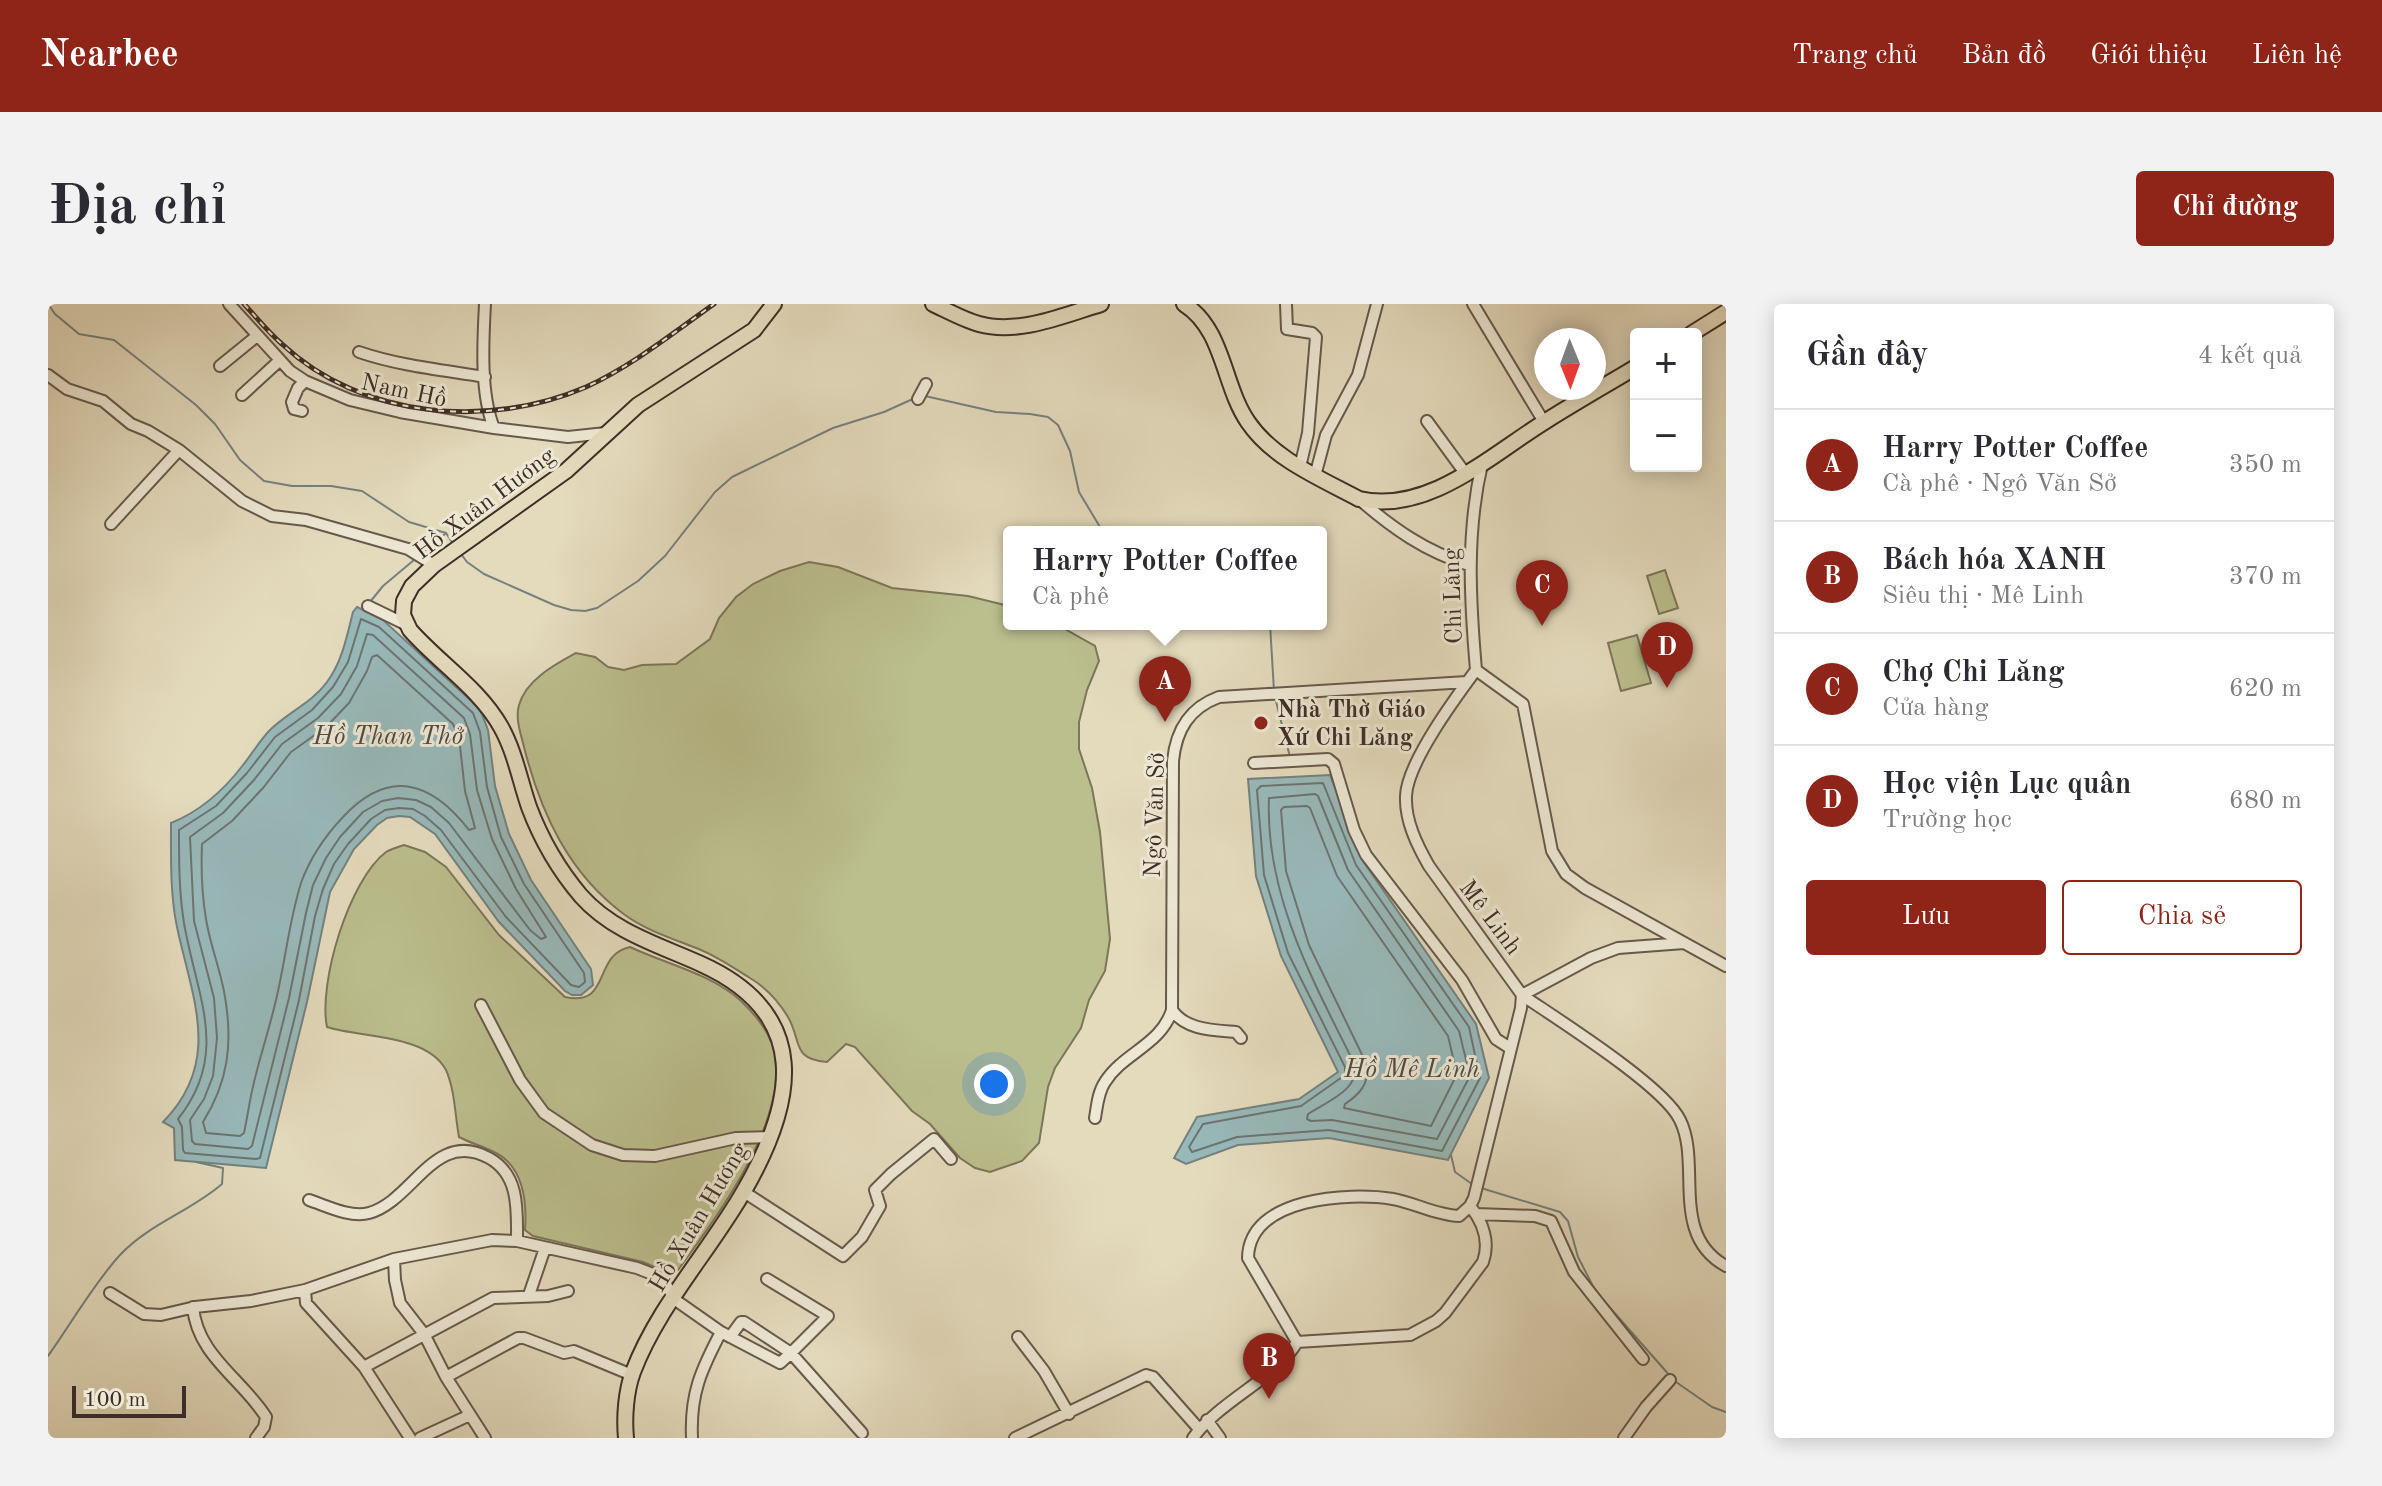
<!DOCTYPE html>
<html lang="vi">
<head>
<meta charset="utf-8">
<style>
  body { margin:0; font-family:"Old Standard TT",serif; background:#f2f2f3; color:#2b2b33 }
  .controls { position:absolute; right:24px; top:24px; display:grid; overflow:hidden; border-radius:8px; box-shadow:0 4px 20px #0003 }
  .controls button { width:72px; height:72px; display:grid; place-items:center; padding:0; border:0; border-bottom:2px solid #e1e1e2; background:#fff; color:#2b2b33; font:40px sans-serif }
  .compass { position:absolute; left:1486px; top:24px; width:72px; height:72px; border-radius:50%; background:#fff; box-shadow:0 4px 20px #0003; rotate:179deg }
  .scale { position:absolute; left:24px; bottom:20px; width:114px; box-sizing:border-box; padding-left:8px; border:4px solid #3f2e27; border-top:0; font-size:22px; line-height:28px; white-space:nowrap; color:#3f2e27; -webkit-text-stroke:6px #ede8d4; paint-order:stroke }
  .you { position:absolute; left:946px; top:780px; width:28px; height:28px; margin:-20px; border:6px solid #fff; border-radius:50%; background:#1a73e8; box-shadow:0 0 0 12px #1a73e833 }
  .badge { display:grid; place-items:center; width:52px; height:52px; border-radius:50%; background:#8f2418; color:#fff; font-size:26px; font-weight:700 }
  .pin { position:absolute; translate:-50% -66px; filter:drop-shadow(0 2px 4px #0008) }
  .pin::after { content:''; position:absolute; top:42px; width:28px; height:24px; background:inherit; clip-path:polygon(0 0,100% 0,50% 100%) }
  .popup { position:absolute; left:955px; top:222px; width:324px; height:104px; box-sizing:border-box; display:grid; place-content:center; border-radius:8px; background:#fff; filter:drop-shadow(0 2px 6px #0005); font-size:26px; white-space:nowrap; color:#7c7c81 }
  .popup b { font-size:30px; color:#2b2b33 }
  .popup::after { content:''; position:absolute; left:50%; top:100%; margin-left:-16px; border:16px solid transparent; border-top-color:#fff }
  .list { margin:0; padding:0; list-style:none }
  h2 { display:flex; justify-content:space-between; align-items:center; height:104px; margin:0; padding:0 32px; font-size:34px }
  h2 small { font-size:26px; font-weight:400; color:#7c7c81 }
  .list li { display:grid; grid-template-columns:52px 1fr auto; gap:24px; align-items:center; box-sizing:border-box; height:112px; padding:0 32px; border-top:2px solid #e1e1e2 }
  .list b { display:block; font-size:30px; white-space:nowrap }
  .list p { margin:0; font-size:26px; white-space:nowrap; color:#7c7c81 }
  .list em { font-size:26px; font-style:normal; color:#7c7c81 }
  .actions { display:flex; gap:16px; padding:24px 32px }
  .actions a { flex:1; padding:18px 0; border:2px solid #8f2418; border-radius:8px; text-align:center; font-size:28px; color:#8f2418 }
  .actions .main { background:#8f2418; color:#fff }
  .map { position:relative; flex:none; width:1678px; height:1134px; overflow:hidden; border-radius:8px }
  header { display:flex; align-items:center; gap:48px; box-sizing:border-box; height:112px; padding:0 40px; background:#8f2418; color:#fff }
  header strong { font-size:38px }
  nav { display:flex; gap:44px; margin-inline-start:auto; font-size:28px }
  .intro { display:flex; align-items:center; justify-content:space-between; box-sizing:border-box; height:192px; padding:0 48px }
  h1 { margin:0; font-size:56px }
  .button { padding:20px 36px; border-radius:8px; background:#8f2418; color:#fff; font-size:28px; font-weight:700 }
  main { display:flex; gap:48px; padding:0 48px }
  aside { flex:1; background:#fff; border-radius:8px; box-shadow:0 4px 20px #0003 }
  .map>svg:first-child { display:block }
</style>
</head>
<body>
<header>
<strong>Nearbee</strong>
<nav><a>Trang chủ</a><a>Bản đồ</a><a>Giới thiệu</a><a>Liên hệ</a></nav>
</header>
<div class="intro"><h1>Địa chỉ</h1><a class="button">Chỉ đường</a></div>
<main>
<div class="map">
<svg width="1678" height="1134" viewBox="0 0 1678 1134">
  <rect width="100%" height="100%" fill="#e4dbbd"/>
  <filter id="stains"><feTurbulence type="fractalNoise" baseFrequency=".0025" numOctaves="4"/><feColorMatrix values="0 0 0 0 .2 0 0 0 0 .09 0 0 0 0 .02 0 0 0 .5 -.17"/></filter>
  <radialGradient id="worn" r=".72"><stop offset=".6" stop-color="#630" stop-opacity="0"/><stop offset="1" stop-color="#630" stop-opacity=".3"/></radialGradient>
  <path fill="#bbbe8d" stroke="#7d765a" stroke-width="2" d="M761 258 790 263 844 284 920 292 961 302V320H1008L1047 342 1051 357 1039 386 1031 418V445L1044 484 1052 528 1062 635 1057 667 1041 696 1033 724 1007 764 1000 783 991 839 974 857 942 868 927 864 912 854 882 820 864 807 807 743 798 740 779 758C743 755 754 737 740 713 731 698 717 683 702 674 683 662 665 650 643 642 620 633 598 626 577 611 521 570 493 510 476 443 473 430 467 415 471 401 478 376 506 361 528 349L547 353 560 363 576 366 594 361 628 360 662 335 671 314 688 293 705 280 732 267Z
    M1617 266 1630 304 1611 310 1599 272Z
    M1589 331 1603 379 1573 387 1560 339Z
    M356 541 377 548 398 563 451 631 517 693C564 703 544 651 582 643 618 660 661 669 692 696 708 711 724 730 727 752 738 820 668 915 630 966L620 969 595 958 485 932 477 926C479 897 476 862 446 848 435 842 422 839 411 833 407 812 407 786 398 766 379 730 313 734 279 723 270 679 301 576 338 548 343 545 350 543 356 541Z"/>
  <path fill="#98b9ba" stroke="#74817f" stroke-width="2" d="M309 303 335 316 432 405 440 426 447 482 461 530 483 576 543 665 545 681 533 691H524L517 687 451 618 387 530 362 513 351 512 339 514 329 521 306 545 282 588 259 698 218 864 127 856 126 824 115 818C175 757 144 694 129 623 122 590 123 553 123 519 153 507 176 486 195 461 204 450 212 436 222 426 240 408 264 399 279 378 294 358 299 332 305 308Z
    M1282 471 1315 557 1428 720 1441 774 1400 856 1281 834 1190 841 1138 860 1126 854 1149 813 1251 795 1290 768 1233 652 1208 572 1200 475Z"/>
  <g fill="none" stroke-linecap="round" stroke-linejoin="round">
    <path stroke="#6c7470" stroke-width="2" d="M313 315 331 323 425 409 432 428 439 483 453 533 476 580 536 669 537 678 531 683 523 681 458 613 393 526 377 512 365 505 351 504 337 506 323 515 300 540 286 560 275 585 267 612 251 696 212 854 208 855 137 849 135 846 134 823 130 815C183 749 148 691 136 619 131 589 131 557 131 526L168 502 199 469 227 433 264 406 285 383 300 358Z
      M319 330 325 331 416 414 422 430 429 486 444 535 468 585 498 633 493 635 482 626 401 519 383 503 368 496 350 494 334 497 315 508 292 533 278 554 265 581 258 609 241 694 204 842 200 845 147 840 144 837 142 816 156 795 165 772 169 734 166 694 146 617 142 533 175 509 206 476 234 440 270 414 293 390 309 362Z
      M329 351 405 420 411 433 417 487 427 524 421 526C383 477 341 464 295 513 277 532 262 554 253 579 242 614 238 651 230 687 223 721 211 754 204 787 201 801 199 815 196 829L192 832 158 829 155 818C180 778 185 740 177 693 173 667 162 641 158 615 154 591 153 564 154 540L184 517 215 484 243 448 278 423 301 399 319 367 324 353Z
      M1275 479 1308 561 1421 723 1432 774 1394 847 1281 826 1189 833 1144 848 1141 843 1155 820 1253 802 1297 771V763L1240 649 1216 571 1209 486 1213 482Z
      M1267 490 1270 492 1300 566 1411 727 1422 772 1389 835 1284 816 1263 817 1259 815 1260 810C1278 798 1314 785 1306 759 1264 675 1217 590 1221 494Z
      M1259 502 1262 504 1289 572 1400 732 1409 770 1383 822 1296 804 1297 800C1312 790 1321 780 1319 761L1261 641 1238 567 1233 506 1236 503Z"/>
    <path stroke="#74817f" stroke-width="2" d="M0 0 7 10 31 30 66 36 148 101 167 120 192 156 216 177 244 182H283L314 187 361 218 398 229 404 238
      M877 92 948 108 982 110 1000 113 1010 121 1022 147 1031 188 1055 228
      M374 249 397 230
      M413 250 419 258 436 270 506 301 523 306 537 307 549 304 590 277 617 252 667 188 684 173 785 124 836 108 867 94
      M322 298 335 282 366 256
      M1222 320 1226 387
      M1227 393 1242 453
      M1403 851 1407 868 1424 880
      M1433 884 1512 908 1520 917 1530 953 1548 988 1623 1073
      M0 1052C22 1021 47 978 72 951 101 920 143 907 174 880L175 864 148 858
      M1628 1078 1664 1103 1678 1108"/>
    <defs>
      <path id="minor" d="M181 0 242 67 257 77 302 96 352 108 446 124 520 133 558 129
        M437 0C435 37 432 90 446 124
        M1238 0 1239 25 1264 29 1268 33 1260 129 1252 163
        M1425 0 1496 118
        M311 48C352 62 395 66 437 73
        M172 62 209 32
        M0 71 19 85 55 97 83 120 100 127 131 146 194 197 224 212 258 216 360 245 386 261
        M194 91 231 57
        M870 95 878 80
        M254 107 246 105 244 98 250 84 257 77
        M1379 117 1417 169
        M1267 172 1278 131 1310 71 1329 0
        M1311 195C1344 224 1378 248 1421 261
        M63 220 131 146
        M320 302 357 320
        M1428 366 1475 400 1504 547 1518 570 1537 584 1678 662
        M1428 366C1422 296 1418 229 1434 160
        M1206 459 1280 455 1286 460 1306 526 1318 551 1414 676 1448 735 1462 744
        M1636 639 1570 644 1543 654 1474 691C1509 715 1616 782 1632 816 1654 860 1621 931 1678 962
        M433 701 472 776 496 809 544 841 575 851 607 852 688 834 722 833
        M1124 706C1138 726 1164 726 1188 728L1193 734
        M1047 814C1049 802 1050 788 1057 778 1075 749 1113 741 1124 706L1125 457C1128 426 1141 404 1171 393L1419 378
        M696 888 795 952 814 933 832 902 827 886 843 870 886 835 903 855
        M261 896C279 902 302 914 321 909 365 897 387 824 441 854 472 871 469 907 469 937
        M1428 910 1487 912 1503 917 1526 968 1595 1055
        M346 955 347 976 352 999 376 1030 398 1073 437 1134
        M257 986 258 999 316 1063 362 1134
        M62 989 96 1010 113 1011 147 1003 203 997 257 986 346 955 444 936 469 937 589 964 607 971 619 982 626 995 673 1028 732 1059 743 1049 814 1129
        M481 991 497 944
        M145 1003C149 1051 194 1075 218 1113L216 1123 208 1134
        M682 1033 693 1018H696L743 1049 780 1012 719 975
        M970 1033 996 1067 1021 1110
        M1249 1038 1362 1031 1388 1017 1397 1009 1435 958C1442 938 1435 918 1422 902
        M316 1063 445 994 500 992 520 987
        M398 1073 470 1034H476L516 1049 526 1047 584 1071
        M1159 1116 1172 1134
        M372 1134 422 1111
        M644 1134C642 1090 653 1066 673 1028
        M967 1134 1098 1071 1105 1073 1151 1125
        M1145 1134C1171 1097 1229 1074 1249 1038L1200 954C1201 893 1301 888 1345 895 1367 899 1388 911 1411 912L1422 902 1426 894 1473 704 1474 691 1381 562C1369 541 1357 517 1358 492 1359 459 1408 393 1428 366
        M1576 1134 1598 1103 1622 1076"/>
      <path id="major" d="M885 0C900 7 916 16 931 20 971 31 1016 11 1053 0
        M1136 0C1176 25 1175 82 1200 118 1225 155 1272 174 1311 195 1380 211 1444 150 1498 117 1528 98 1558 81 1588 63
        M1643 30 1678 8
        M578 1134C576 1113 578 1087 585 1068 610 1002 661 948 696 887 748 797 764 710 653 660 611 641 565 628 533 592 511 566 493 535 481 503 472 477 467 448 453 423 431 384 391 359 362 326L355 311 356 297 364 282 386 261 518 167 590 101 706 26 726 0"/>
    </defs>
    <use href="#minor" stroke="#68594c" stroke-width="14"/>
    <use href="#major" stroke="#3f2e27" stroke-width="18"/>
    <use href="#minor" stroke="#ede8d4" stroke-width="10"/>
    <use href="#major" stroke="#e4dbbd" stroke-width="14"/>
    <defs>
      <path id="rail" d="M196 0C209 14 220 28 234 40 314 115 441 125 538 83 584 62 625 29 666 0"/>
    </defs>
    <use href="#rail" stroke="#3f2e27" stroke-width="5"/>
    <use href="#rail" stroke="#ede8d4" stroke-width="2" stroke-dasharray="6" stroke-linecap="butt"/>
  </g>
  <circle fill="#8f2418" stroke="#ede8d4" stroke-width="3" cx="1213" cy="419" r="8"/>
  <g text-anchor="middle" stroke-width="6" stroke-linejoin="round" paint-order="stroke">
    <g font-size="24" fill="#3f2e27" stroke="#ede8d4">
      <text transform="translate(356 86) rotate(12)" y="8">Nam Hồ</text>
      <text transform="translate(436 199) rotate(-37)" y="8">Hồ Xuân Hương</text>
      <text transform="translate(1404 292) rotate(-92)" y="8">Chi Lăng</text>
      <text transform="translate(1106 511) rotate(-88)" y="8">Ngô Văn Sở</text>
      <text transform="translate(1443 613) rotate(53)" y="8">Mê Linh</text>
      <text transform="translate(650 913) rotate(-59)" y="8">Hồ Xuân Hương</text>
    </g>
    <g font-size="24" font-weight="bold" fill="#3f2e27" stroke="#ede8d4" text-anchor="start">
      <text x="1229" y="413">Nhà Thờ Giáo<tspan x="1229" dy="28">Xứ Chi Lăng</tspan></text>
    </g>
    <g font-size="26" font-style="italic" fill="#514a44" stroke="#ede8d4">
      <text x="340" y="440">Hồ Than Thở</text>
      <text x="1364" y="773">Hồ Mê Linh</text>
    </g>
  </g>
  <rect width="100%" height="100%" filter="url(#stains)"/>
  <rect width="100%" height="100%" fill="url(#worn)"/>
</svg>
<div class="controls">
<button>+</button>
<button>−</button>
</div>
<svg class="compass" viewBox="-18 -18 36 36"><path d="M0-13l5 13h-10z" fill="#e53935"/><path d="M0 13l5-13h-10z" fill="#7c7c81"/></svg>
<div class="scale">100 m</div>
<div class="you"></div>
<div class="pin badge" style="left:1117px;top:418px">A</div>
<div class="popup"><b>Harry Potter Coffee</b>Cà phê</div>
<div class="pin badge" style="left:1221px;top:1095px">B</div>
<div class="pin badge" style="left:1494px;top:322px">C</div>
<div class="pin badge" style="left:1619px;top:384px">D</div>
</div>
<aside>
<h2>Gần đây<small>4 kết quả</small></h2>
<ul class="list">
<li><span class="badge">A</span><div><b>Harry Potter Coffee</b><p>Cà phê · Ngô Văn Sở</p></div><em>350 m</em></li>
<li><span class="badge">B</span><div><b>Bách hóa XANH</b><p>Siêu thị · Mê Linh</p></div><em>370 m</em></li>
<li><span class="badge">C</span><div><b>Chợ Chi Lăng</b><p>Cửa hàng</p></div><em>620 m</em></li>
<li><span class="badge">D</span><div><b>Học viện Lục quân</b><p>Trường học</p></div><em>680 m</em></li>
</ul>
<div class="actions"><a class="main">Lưu</a><a>Chia sẻ</a></div>
</aside>
</main>
</body>
</html>
